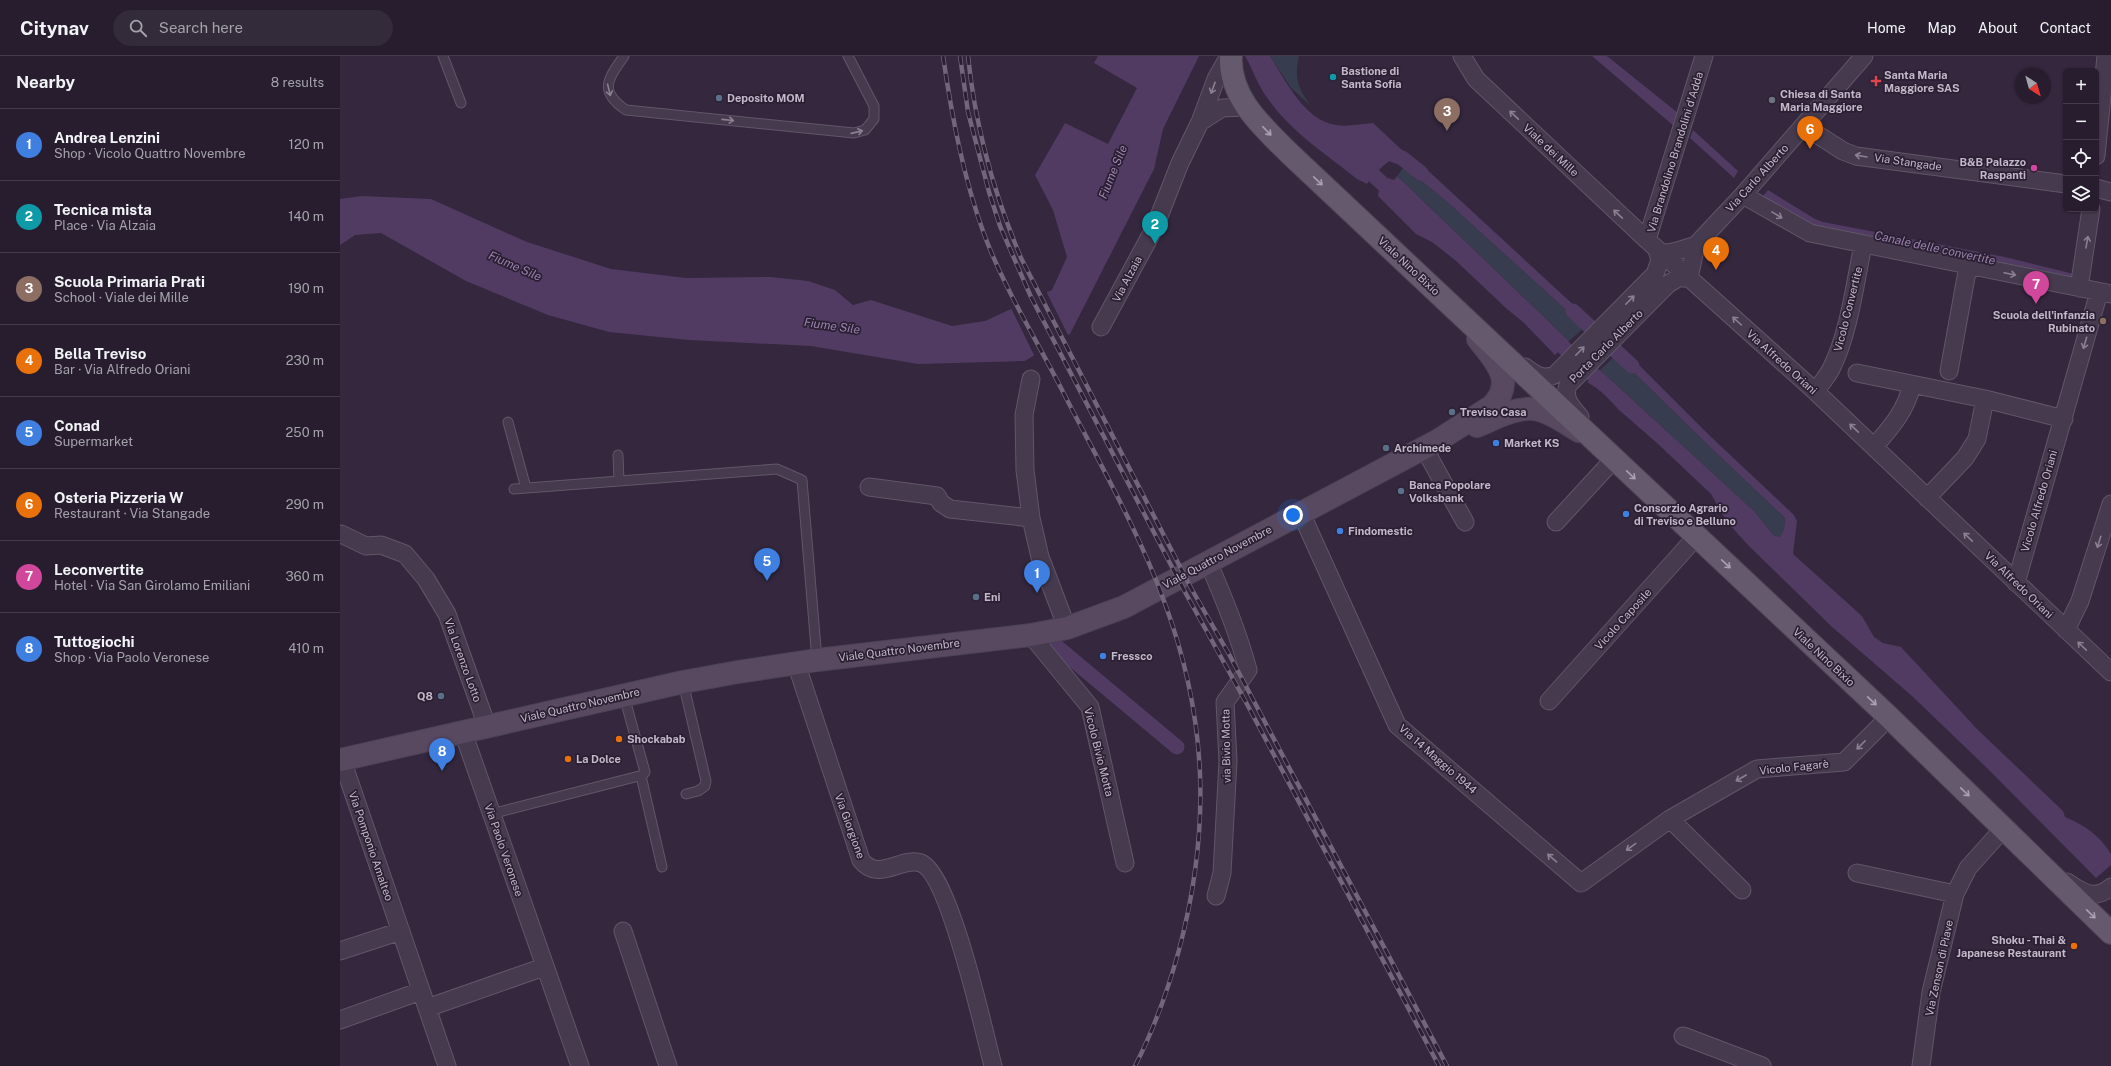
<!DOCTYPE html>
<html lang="en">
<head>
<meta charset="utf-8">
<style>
  body { margin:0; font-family:"Public Sans",sans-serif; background:#332a3a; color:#f1f3f6 }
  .controls { position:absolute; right:12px; top:12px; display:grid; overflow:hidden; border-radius:6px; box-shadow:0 1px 3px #0004 }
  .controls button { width:36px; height:36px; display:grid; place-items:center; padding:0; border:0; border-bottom:1px solid #433b4a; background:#271d2e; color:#f1f3f6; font:20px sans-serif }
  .compass { position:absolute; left:1675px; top:12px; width:36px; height:36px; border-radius:50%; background:#271d2e; box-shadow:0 1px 3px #0004; rotate:143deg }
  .you { position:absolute; left:953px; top:459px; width:14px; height:14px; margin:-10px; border:3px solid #fff; border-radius:50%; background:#1a73e8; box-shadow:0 0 0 6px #1a73e833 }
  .badge { display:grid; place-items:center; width:26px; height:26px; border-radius:50%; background:#b45309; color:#fff; font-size:13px; font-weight:700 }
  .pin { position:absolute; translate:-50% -33px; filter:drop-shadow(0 1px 2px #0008) }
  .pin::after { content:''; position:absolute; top:21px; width:14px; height:12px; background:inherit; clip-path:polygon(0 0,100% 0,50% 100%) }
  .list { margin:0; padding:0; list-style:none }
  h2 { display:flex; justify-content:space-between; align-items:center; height:52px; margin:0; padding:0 16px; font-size:17px }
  h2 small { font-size:13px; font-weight:400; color:#a4a2aa }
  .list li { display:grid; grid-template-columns:26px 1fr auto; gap:12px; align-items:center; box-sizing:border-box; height:72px; padding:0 16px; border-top:1px solid #433b4a }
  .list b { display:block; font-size:15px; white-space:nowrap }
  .list p { margin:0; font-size:13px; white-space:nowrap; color:#a4a2aa }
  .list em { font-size:13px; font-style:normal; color:#a4a2aa }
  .icon { flex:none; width:22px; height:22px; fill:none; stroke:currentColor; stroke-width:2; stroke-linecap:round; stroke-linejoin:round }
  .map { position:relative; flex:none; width:1771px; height:1010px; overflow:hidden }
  header { display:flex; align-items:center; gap:24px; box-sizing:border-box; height:56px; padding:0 20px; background:#271d2e; border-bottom:1px solid #433b4a }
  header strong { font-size:19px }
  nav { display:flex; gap:22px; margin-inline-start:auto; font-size:14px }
  .search { width:280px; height:36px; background:#332a3a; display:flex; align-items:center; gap:10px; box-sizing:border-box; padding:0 14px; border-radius:22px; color:#a4a2aa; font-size:15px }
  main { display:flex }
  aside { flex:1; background:#271d2e }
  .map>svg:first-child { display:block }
</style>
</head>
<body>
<header>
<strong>Citynav</strong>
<div class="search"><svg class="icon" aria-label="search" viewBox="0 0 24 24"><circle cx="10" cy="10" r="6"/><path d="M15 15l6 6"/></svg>Search here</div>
<nav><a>Home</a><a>Map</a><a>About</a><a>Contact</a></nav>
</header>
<main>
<aside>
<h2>Nearby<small>8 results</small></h2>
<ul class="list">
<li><span class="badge" style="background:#3f7fe0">1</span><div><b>Andrea Lenzini</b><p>Shop · Vicolo Quattro Novembre</p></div><em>120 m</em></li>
<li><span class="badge" style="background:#0f9aa8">2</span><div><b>Tecnica mista</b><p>Place · Via Alzaia</p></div><em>140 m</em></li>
<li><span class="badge" style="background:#8d6e63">3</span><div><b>Scuola Primaria Prati</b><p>School · Viale dei Mille</p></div><em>190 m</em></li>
<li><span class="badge" style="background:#e8710a">4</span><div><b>Bella Treviso</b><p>Bar · Via Alfredo Oriani</p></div><em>230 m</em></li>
<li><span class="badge" style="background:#3f7fe0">5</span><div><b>Conad</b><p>Supermarket</p></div><em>250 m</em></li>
<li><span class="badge" style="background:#e8710a">6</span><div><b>Osteria Pizzeria W</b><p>Restaurant · Via Stangade</p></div><em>290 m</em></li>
<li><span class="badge" style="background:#d1479c">7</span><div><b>Leconvertite</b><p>Hotel · Via San Girolamo Emiliani</p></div><em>360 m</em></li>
<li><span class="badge" style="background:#3f7fe0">8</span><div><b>Tuttogiochi</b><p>Shop · Via Paolo Veronese</p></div><em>410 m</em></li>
</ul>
</aside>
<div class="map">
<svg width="1771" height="1010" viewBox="0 0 1771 1010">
  <rect width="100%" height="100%" fill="#34273e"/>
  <path fill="#373c4f" d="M930 0H959C954 23 958 32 971 50L951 32Z
    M1064 111 1105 144 1245 271 1229 285 1057 120Z
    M1276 299 1368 389 1445 462 1444 473 1440 481 1433 479 1416 457 1260 314Z"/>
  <path fill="#513b62" d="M758 0H859L823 73 814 113 730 278 685 305 578 308 471 290 349 284 269 276 208 259 126 225 41 177 15 179 0 189V143L22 140 91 143 187 186 271 213 346 222 430 221 468 225 495 234 513 249 531 244 612 270 645 265 712 234 727 201 713 154 695 119 725 67 768 88 797 32 754 7Z
    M905 0H930C946 25 964 64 996 69 1008 71 1020 68 1033 67L1063 95C1051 104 1034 115 1027 128L1017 123C987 99 951 76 928 43 918 30 913 14 905 0Z
    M1252 0H1267L1338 57 1335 71Z
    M1353 74 1398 115 1394 122 1350 82Z
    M1067 102 1075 109H1082L1251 265 1245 271 1105 144 1064 111 1062 107Z
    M1057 120 1229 285 1215 299 1183 266 1167 253 1115 204 1092 186 1076 178 1038 140 1039 133 1048 122 1054 124Z
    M1428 134 1475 163 1483 166 1665 201 1726 216 1734 218 1732 227 1473 169 1423 140Z
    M1282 292 1369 379 1454 459 1457 465 1453 498 1522 560 1534 581 1543 587 1561 591 1637 673 1723 755 1725 761C1745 769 1760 780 1771 798V809L1756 822 1649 714 1572 640 1491 570 1409 490 1387 466 1371 438 1317 387 1279 354 1261 335 1247 326 1260 314 1415 456 1433 479 1440 481 1444 473 1445 462 1368 389 1276 299Z"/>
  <path fill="#34273e" d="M706 235 729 281 695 301 671 252Z"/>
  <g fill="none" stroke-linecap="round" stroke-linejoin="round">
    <path stroke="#513b62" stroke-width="15" d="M1038 93 1062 102 1081 117
      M1019 106 1057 141
      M1233 255 1292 310
      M1209 278 1269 333
      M715 589 837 691"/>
    <defs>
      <path id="lane" d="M103 0 121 47
        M284 0C268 23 258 35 286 54L514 77 525 74 534 63V50L508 0
        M168 366 186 432
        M278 399 279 425
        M174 433 437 413 462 424 477 604
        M343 626 366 725 365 730 358 735 346 738
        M301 720 322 811
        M151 758 303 719 305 716 284 640"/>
      <path id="street" d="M1122 0 1136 23 1307 184
        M1364 0 1307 184 1476 336 1771 616
        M860 66 882 52 907 51
        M1464 70 1503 95 1516 100 1726 128
        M1756 100 1766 0
        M1756 132 1771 136
        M1403 139 1470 177 1771 238
        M1321 198 1337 195 1356 189 1403 139 1524 0
        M1349 222 1356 189
        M1739 232 1751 153
        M761 271 814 173 840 107 860 66 876 23 889 0
        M1185 311C1195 319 1204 325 1216 318L1315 218 1320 204 1317 194
        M1609 315 1628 210
        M1517 317 1645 343 1724 363
        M691 323 684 359 685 414 691 462 700 501 727 572
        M1476 336C1480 328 1487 321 1491 313 1509 278 1515 227 1523 189
        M1240 361C1231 350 1223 343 1228 329L1328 228 1338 222H1349
        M1534 391C1552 370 1565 356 1572 329
        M1084 392 1125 466
        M529 431 597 440 601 447 610 453 691 462
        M1587 442 1625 402 1637 383 1645 343
        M961 457 1057 669 1241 827 1330 763 1417 713 1504 706 1549 661
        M1216 466 1274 403
        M1 478 26 490 41 489 65 498 86 523 107 558 147 670
        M868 506C884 542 898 576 908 614L885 646 888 705 882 817 876 840
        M1676 527 1759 236
        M1726 574 1740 545 1771 448
        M691 579 750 651 785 807
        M456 607 521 804C538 827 562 800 581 807 610 819 644 976 653 1010
        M1209 645 1356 481
        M123 676 240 1010
        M2 704 107 1010
        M1330 763 1402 834
        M1517 817 1615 838
        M1727 826C1742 836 1754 845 1771 831
        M283 875 328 1010
        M0 895 61 875
        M87 952 204 911
        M0 964 81 935
        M1343 980 1422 1010
        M1581 1010 1591 936 1615 838 1628 812 1663 773"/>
      <path id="secondary" d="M1137 370C1154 363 1175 351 1194 353 1210 355 1225 367 1239 375
        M0 704 343 626 398 616 477 604 691 579 727 572 784 551 1097 385 1152 350C1177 325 1154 304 1138 283"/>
      <path id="primary" d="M891 0C889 42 922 70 950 98L1549 661 1771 877"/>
    </defs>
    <use href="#lane" stroke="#615669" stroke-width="11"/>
    <use href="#street" stroke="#615669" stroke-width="19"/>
    <use href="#secondary" stroke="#4c4254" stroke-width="24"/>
    <use href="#primary" stroke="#4c4254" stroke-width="24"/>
    <use href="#lane" stroke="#463b4e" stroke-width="9"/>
    <use href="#street" stroke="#463b4e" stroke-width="17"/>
    <use href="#secondary" stroke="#584961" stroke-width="22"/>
    <use href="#primary" stroke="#65596e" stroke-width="22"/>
    <defs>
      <path id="rail" d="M603 0C612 61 623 120 644 178 664 232 695 281 721 332 756 401 798 473 824 545 868 663 871 773 839 894 828 934 814 973 795 1010
        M620 0 628 56 649 136 660 170 691 241 845 536 908 650 1099 1010
        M628 0C635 69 654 138 681 202L851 532 890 600 1107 1010"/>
    </defs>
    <use href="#rail" stroke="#72657c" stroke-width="4.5"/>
    <use href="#rail" stroke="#2b2033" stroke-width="3" stroke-dasharray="9" stroke-linecap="butt"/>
  </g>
  <defs><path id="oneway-shaft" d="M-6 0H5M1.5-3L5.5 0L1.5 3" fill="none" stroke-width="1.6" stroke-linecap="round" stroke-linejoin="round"/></defs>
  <g stroke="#8a8092">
    <use href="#oneway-shaft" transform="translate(873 32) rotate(110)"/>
    <use href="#oneway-shaft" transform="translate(269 34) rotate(76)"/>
    <use href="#oneway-shaft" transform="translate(1174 59) rotate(-137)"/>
    <use href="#oneway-shaft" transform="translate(388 64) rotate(6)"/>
    <use href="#oneway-shaft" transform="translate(517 76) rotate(-13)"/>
    <use href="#oneway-shaft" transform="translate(1521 100) rotate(-170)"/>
    <use href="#oneway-shaft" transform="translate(1278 158) rotate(-137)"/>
    <use href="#oneway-shaft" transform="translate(1437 159) rotate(31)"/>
    <use href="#oneway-shaft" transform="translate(1747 186) rotate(-80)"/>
    <use href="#oneway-shaft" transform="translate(1670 218) rotate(12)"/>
    <use href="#oneway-shaft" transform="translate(1290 244) rotate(-45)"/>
    <use href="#oneway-shaft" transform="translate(1397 265) rotate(-138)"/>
    <use href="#oneway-shaft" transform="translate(1745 287) rotate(106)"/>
    <use href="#oneway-shaft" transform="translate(1240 295) rotate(-45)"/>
    <use href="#oneway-shaft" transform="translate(1514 372) rotate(-137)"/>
    <use href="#oneway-shaft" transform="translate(1628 481) rotate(-136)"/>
    <use href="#oneway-shaft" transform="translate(1759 486) rotate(108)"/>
    <use href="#oneway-shaft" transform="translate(1742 590) rotate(-136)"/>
    <use href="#oneway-shaft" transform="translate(1521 689) rotate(135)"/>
    <use href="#oneway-shaft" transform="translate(1401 722) rotate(150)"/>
    <use href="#oneway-shaft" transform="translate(1291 791) rotate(144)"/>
    <use href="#oneway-shaft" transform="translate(1212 802) rotate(-139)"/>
  </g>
  <g stroke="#aba0b2">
    <use href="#oneway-shaft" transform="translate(927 75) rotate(46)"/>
    <use href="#oneway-shaft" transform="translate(978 125) rotate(43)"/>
    <use href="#oneway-shaft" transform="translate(1291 419) rotate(44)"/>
    <use href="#oneway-shaft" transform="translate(1386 508) rotate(43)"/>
    <use href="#oneway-shaft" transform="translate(1532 645) rotate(43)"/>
    <use href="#oneway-shaft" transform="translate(1625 736) rotate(44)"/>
    <use href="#oneway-shaft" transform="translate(1751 858) rotate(44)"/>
  </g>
  <circle fill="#0f9aa8" stroke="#2b2033" stroke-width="1.5" cx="993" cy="21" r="4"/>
  <path fill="#e0444e" stroke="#2b2033" stroke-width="1.5" d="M1534 19h4v4h4v4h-4v4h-4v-4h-4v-4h4z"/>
  <g fill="#5c6f8a" stroke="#2b2033" stroke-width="1.5">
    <circle cx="379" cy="42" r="4"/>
    <circle cx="1112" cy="356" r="4"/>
    <circle cx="1046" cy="392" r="4"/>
    <circle cx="1061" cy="435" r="4"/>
    <circle cx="636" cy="541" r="4"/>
    <circle cx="101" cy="640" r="4"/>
  </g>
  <circle fill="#6b7280" stroke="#2b2033" stroke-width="1.5" cx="1432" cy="44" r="4"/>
  <circle fill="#d1479c" stroke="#2b2033" stroke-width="1.5" cx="1694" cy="112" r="4"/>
  <circle fill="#8d6e63" stroke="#2b2033" stroke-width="1.5" cx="1763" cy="265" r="4"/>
  <g fill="#3f7fe0" stroke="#2b2033" stroke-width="1.5">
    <circle cx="1156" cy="387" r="4"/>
    <circle cx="1286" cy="458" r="4"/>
    <circle cx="1000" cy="475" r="4"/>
    <circle cx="763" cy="600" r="4"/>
  </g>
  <g fill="#e8710a" stroke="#2b2033" stroke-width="1.5">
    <circle cx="279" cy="683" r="4"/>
    <circle cx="228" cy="703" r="4"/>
    <circle cx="1734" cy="890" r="4"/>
  </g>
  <g text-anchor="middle" stroke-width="3.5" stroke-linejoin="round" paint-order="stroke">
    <g font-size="11" font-weight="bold" fill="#c2b8c9" stroke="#2b2033" text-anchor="start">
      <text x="1001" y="19">Bastione di<tspan x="1001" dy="13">Santa Sofia</tspan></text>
      <text x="1544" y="23">Santa Maria<tspan x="1544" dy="13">Maggiore SAS</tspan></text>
      <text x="1440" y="42">Chiesa di Santa<tspan x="1440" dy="13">Maria Maggiore</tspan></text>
      <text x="387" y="46">Deposito MOM</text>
      <text x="1686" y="110" text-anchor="end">B&amp;B Palazzo<tspan x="1686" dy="13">Raspanti</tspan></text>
      <text x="1755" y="263" text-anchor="end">Scuola dell'infanzia<tspan x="1755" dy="13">Rubinato</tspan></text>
      <text x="1120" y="360">Treviso Casa</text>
      <text x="1164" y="391">Market KS</text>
      <text x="1054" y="396">Archimede</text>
      <text x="1069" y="433">Banca Popolare<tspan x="1069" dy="13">Volksbank</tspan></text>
      <text x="1294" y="456">Consorzio Agrario<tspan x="1294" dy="13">di Treviso e Belluno</tspan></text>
      <text x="1008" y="479">Findomestic</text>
      <text x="644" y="545">Eni</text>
      <text x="771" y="604">Fressco</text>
      <text x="93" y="644" text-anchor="end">Q8</text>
      <text x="287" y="687">Shockabab</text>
      <text x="236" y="707">La Dolce</text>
      <text x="1726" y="888" text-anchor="end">Shoku - Thai &amp;<tspan x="1726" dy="13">Japanese Restaurant</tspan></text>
    </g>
    <g font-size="11" fill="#c2b8c9" stroke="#2b2033">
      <text transform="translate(1211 94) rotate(43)" y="4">Viale dei Mille</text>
      <text transform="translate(1335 96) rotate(-73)" y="4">Via Brandolino Brandolini d'Adda</text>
      <text transform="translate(1568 106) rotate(8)" y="4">Via Stangade</text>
      <text transform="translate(1417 122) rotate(-48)" y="4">Via Carlo Alberto</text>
      <text transform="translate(1069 210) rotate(43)" y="4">Viale Nino Bixio</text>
      <text transform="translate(787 223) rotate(-62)" y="4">Via Alzaia</text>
      <text transform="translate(1508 253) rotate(-76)" y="4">Vicolo Convertite</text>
      <text transform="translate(1266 290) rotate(-45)" y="4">Porta Carlo Alberto</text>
      <text transform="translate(1442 306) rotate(42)" y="4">Via Alfredo Oriani</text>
      <text transform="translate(1699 445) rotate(-74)" y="4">Vicolo Alfredo Oriani</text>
      <text transform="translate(877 501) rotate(-28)" y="4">Viale Quattro Novembre</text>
      <text transform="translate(1679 529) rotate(44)" y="4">Via Alfredo Oriani</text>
      <text transform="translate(1283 563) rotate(-48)" y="4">Vicolo Caposile</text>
      <text transform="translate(559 594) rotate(-7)" y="4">Viale Quattro Novembre</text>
      <text transform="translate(1484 601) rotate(43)" y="4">Viale Nino Bixio</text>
      <text transform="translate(123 604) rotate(70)" y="4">Via Lorenzo Lotto</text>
      <text transform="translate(240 649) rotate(-13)" y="4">Viale Quattro Novembre</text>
      <text transform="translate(886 690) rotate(-91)" y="4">via Bivio Motta</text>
      <text transform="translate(759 696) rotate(76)" y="4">Vicolo Bivio Motta</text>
      <text transform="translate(1098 703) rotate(41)" y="4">Via 14 Maggio 1944</text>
      <text transform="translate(1454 711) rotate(-6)" y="4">Vicolo Fagarè</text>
      <text transform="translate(510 770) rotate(70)" y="4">Via Giorgione</text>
      <text transform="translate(31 790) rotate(71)" y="4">Via Pomponio Amalteo</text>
      <text transform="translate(164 794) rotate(71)" y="4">Via Paolo Veronese</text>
      <text transform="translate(1599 912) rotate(-78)" y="4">Via Zenson di Piave</text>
    </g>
    <g font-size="12" font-style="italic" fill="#9a81ae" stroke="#2b2033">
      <text transform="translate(773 116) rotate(-68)" y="4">Fiume Sile</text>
      <text transform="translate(1595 192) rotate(12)" y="4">Canale delle convertite</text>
      <text transform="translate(175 210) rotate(24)" y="4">Fiume Sile</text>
      <text transform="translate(492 270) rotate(8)" y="4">Fiume Sile</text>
    </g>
  </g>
</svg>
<div class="controls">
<button>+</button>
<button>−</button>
<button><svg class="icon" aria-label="locate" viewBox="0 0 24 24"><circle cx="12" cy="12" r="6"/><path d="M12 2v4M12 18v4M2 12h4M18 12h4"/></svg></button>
<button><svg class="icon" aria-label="layers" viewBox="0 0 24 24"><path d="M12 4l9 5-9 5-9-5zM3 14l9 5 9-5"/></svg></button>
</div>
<svg class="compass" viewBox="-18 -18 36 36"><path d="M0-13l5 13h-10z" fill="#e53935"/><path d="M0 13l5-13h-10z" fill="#a4a2aa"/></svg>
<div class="you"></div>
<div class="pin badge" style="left:697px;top:537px;background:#3f7fe0">1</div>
<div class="pin badge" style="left:815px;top:188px;background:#0f9aa8">2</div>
<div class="pin badge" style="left:1107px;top:75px;background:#8d6e63">3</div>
<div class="pin badge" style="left:1376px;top:214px;background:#e8710a">4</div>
<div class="pin badge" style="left:427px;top:525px;background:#3f7fe0">5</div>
<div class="pin badge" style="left:1470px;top:93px;background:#e8710a">6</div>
<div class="pin badge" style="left:1696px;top:248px;background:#d1479c">7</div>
<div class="pin badge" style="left:102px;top:715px;background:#3f7fe0">8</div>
</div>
</main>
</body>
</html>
